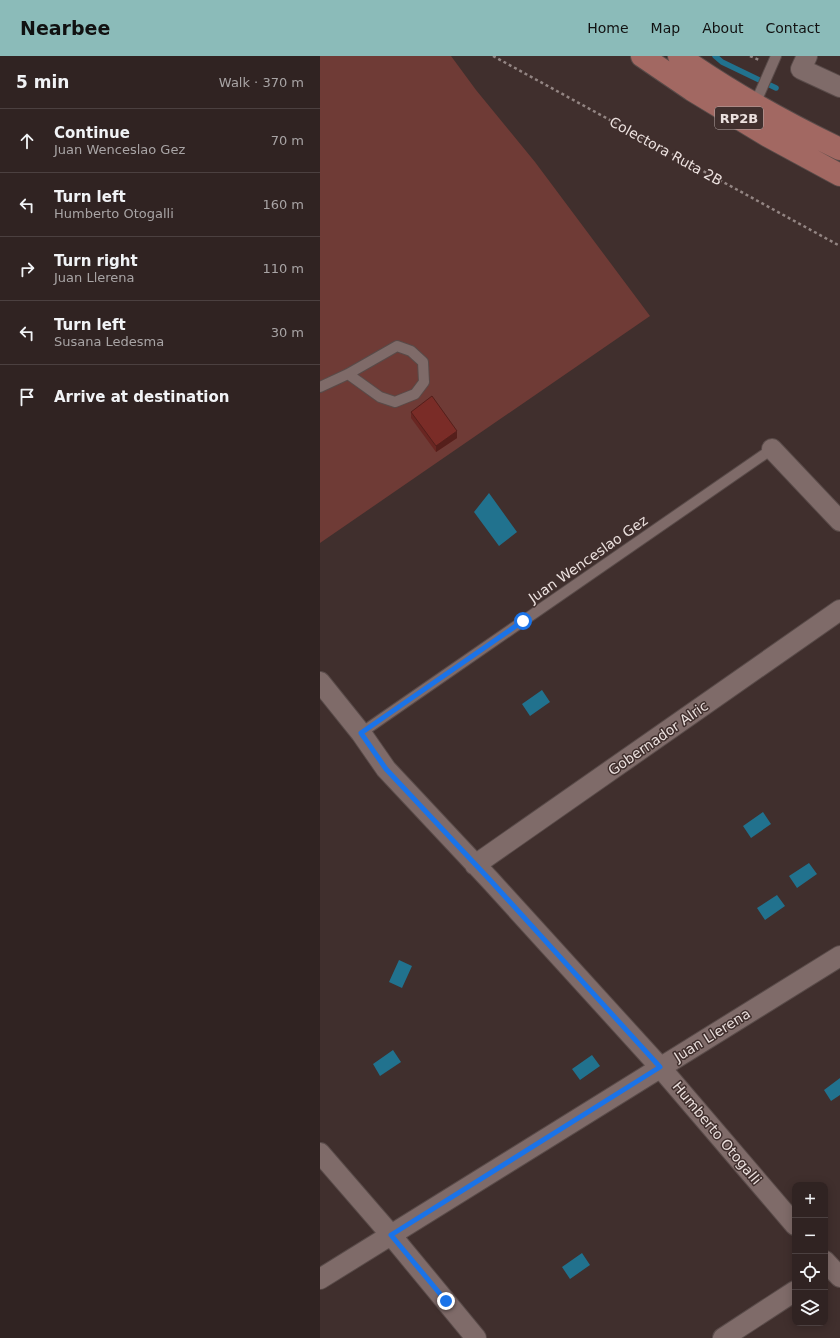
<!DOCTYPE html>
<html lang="en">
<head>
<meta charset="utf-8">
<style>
  body { margin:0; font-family:"DejaVu Sans",sans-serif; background:#3c2f2f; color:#f1f3f6 }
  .controls { position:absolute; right:12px; bottom:12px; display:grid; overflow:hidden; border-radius:8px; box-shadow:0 2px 10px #0003 }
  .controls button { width:36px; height:36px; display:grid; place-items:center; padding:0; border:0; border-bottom:1px solid #4b4040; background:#302322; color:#f1f3f6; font:20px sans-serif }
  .stop { position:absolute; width:12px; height:12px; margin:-9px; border:3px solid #1a73e8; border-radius:50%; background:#fff }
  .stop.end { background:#1a73e8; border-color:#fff; box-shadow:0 1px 4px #0008 }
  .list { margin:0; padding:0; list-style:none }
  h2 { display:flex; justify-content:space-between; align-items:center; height:52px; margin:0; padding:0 16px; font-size:17px }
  h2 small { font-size:13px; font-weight:400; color:#a8a4a5 }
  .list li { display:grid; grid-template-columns:26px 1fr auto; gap:12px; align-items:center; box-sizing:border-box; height:64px; padding:0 16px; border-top:1px solid #4b4040 }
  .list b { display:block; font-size:15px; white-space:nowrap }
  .list p { margin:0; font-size:13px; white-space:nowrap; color:#a8a4a5 }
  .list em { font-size:13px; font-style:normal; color:#a8a4a5 }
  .icon { flex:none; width:22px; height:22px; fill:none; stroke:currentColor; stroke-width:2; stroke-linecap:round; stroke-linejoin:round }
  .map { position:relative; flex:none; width:520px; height:1282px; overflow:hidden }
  header { display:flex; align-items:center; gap:24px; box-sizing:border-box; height:56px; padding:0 20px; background:#8bbbb9; color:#111 }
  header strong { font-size:19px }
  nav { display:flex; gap:22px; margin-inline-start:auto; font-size:14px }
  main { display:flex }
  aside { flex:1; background:#302322 }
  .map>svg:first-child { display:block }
</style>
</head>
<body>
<header>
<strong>Nearbee</strong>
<nav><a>Home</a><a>Map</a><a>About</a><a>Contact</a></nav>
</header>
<main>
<aside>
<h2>5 min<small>Walk · 370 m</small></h2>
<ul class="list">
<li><svg class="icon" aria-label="ahead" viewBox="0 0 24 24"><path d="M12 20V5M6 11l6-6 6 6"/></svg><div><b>Continue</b><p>Juan Wenceslao Gez</p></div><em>70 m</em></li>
<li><svg class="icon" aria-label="left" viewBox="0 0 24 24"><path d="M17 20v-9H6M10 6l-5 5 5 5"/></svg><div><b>Turn left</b><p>Humberto Otogalli</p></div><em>160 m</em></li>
<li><svg class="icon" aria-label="right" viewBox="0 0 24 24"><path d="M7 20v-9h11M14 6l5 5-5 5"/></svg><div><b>Turn right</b><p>Juan Llerena</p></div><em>110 m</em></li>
<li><svg class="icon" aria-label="left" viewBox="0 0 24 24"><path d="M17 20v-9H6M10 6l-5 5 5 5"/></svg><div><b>Turn left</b><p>Susana Ledesma</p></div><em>30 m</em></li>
<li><svg class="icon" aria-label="arrive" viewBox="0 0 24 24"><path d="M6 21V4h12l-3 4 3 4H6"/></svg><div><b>Arrive at destination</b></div></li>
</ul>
</aside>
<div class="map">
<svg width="520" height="1282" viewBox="0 0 520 1282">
  <rect width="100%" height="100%" fill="#402f2d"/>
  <path fill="#6f3b36" d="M0 0H131L156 34 215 106 330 260 0 487Z"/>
  <path fill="#21728e" d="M169 437 197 476 179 490 154 456Z
    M222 634 230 646 210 660 202 648Z
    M443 756 451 768 431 782 423 770Z
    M489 807 497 818 477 832 469 820Z
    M457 839 465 850 445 864 437 852Z
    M79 904 92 910 82 932 69 926Z
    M73 994 81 1006 60 1020 53 1008Z
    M272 999 280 1010 260 1024 252 1013Z
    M520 1022V1039L511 1045 504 1034Z
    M262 1197 270 1209 250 1223 242 1211Z"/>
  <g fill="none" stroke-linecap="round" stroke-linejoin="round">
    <path stroke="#21728e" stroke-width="5.5" d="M395 0 402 6 456 32"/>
    <defs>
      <path id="lane" d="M435 48 456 0
        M0 331 28 318 77 290 91 295 103 306 104 326 95 338 75 346 60 341 28 318
        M41 677 452 393"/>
      <path id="street" d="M487 0 481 13 520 31
        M452 393 520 465
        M0 626 41 677 66 713 170 824 340 1011 475 1169
        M155 809 520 554
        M0 1097 71 1179 156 1282
        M505 1205 520 1221
        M0 1223 520 900
        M403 1282 475 1235"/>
      <path id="primary" d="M322 0 372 34 448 80 520 119
        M359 0C410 36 464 66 520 93"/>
    </defs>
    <use href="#lane" stroke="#594b49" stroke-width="12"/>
    <use href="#street" stroke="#594b49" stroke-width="22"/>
    <use href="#primary" stroke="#594b49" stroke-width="24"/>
    <path stroke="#938583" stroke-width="2.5" stroke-dasharray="3 3" stroke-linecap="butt" d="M173 0 520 190
      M430 0 439 4"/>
    <use href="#lane" stroke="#7f6b69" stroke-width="10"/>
    <use href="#street" stroke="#7f6b69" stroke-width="20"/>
    <use href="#primary" stroke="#a26862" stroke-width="22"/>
  </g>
  <path fill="#692622" d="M91 356 137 382 116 396 91 362Z"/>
  <path fill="#551f1b" d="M137 375V382L116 396V390Z"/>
  <path fill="#7a2c27" stroke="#551f1b" d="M112 340 137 375 116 390 91 356Z"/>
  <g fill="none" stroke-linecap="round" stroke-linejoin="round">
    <path stroke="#1a73e8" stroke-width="5" d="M126 1245 71 1179 340 1011 170 824 66 713 41 677 203 565"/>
  </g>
  <g text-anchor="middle" stroke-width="3" stroke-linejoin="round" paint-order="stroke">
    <rect fill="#402f2d" stroke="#b8aba9" stroke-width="1" x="395" y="51" width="48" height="22" rx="3"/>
    <g font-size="13" font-weight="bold" fill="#ebe0de">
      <text x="419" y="67">RP2B</text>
    </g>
    <g font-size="14" fill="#ebe0de" stroke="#402f2d">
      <text transform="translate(346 95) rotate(29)" y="5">Colectora Ruta 2B</text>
      <text transform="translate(268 503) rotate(-35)" y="5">Juan Wenceslao Gez</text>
      <text transform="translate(338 682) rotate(-35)" y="5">Gobernador Alric</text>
      <text transform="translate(392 979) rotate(-32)" y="5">Juan Llerena</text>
      <text transform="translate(397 1077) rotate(50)" y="5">Humberto Otogalli</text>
    </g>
  </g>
</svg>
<div class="controls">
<button>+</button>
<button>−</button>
<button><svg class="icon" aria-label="locate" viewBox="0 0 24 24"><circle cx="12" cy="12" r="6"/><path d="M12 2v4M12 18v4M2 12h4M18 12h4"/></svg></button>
<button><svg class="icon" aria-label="layers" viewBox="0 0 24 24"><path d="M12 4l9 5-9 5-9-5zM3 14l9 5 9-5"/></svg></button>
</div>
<div class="stop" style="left:203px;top:565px"></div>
<div class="stop end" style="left:126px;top:1245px"></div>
</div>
</main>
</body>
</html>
